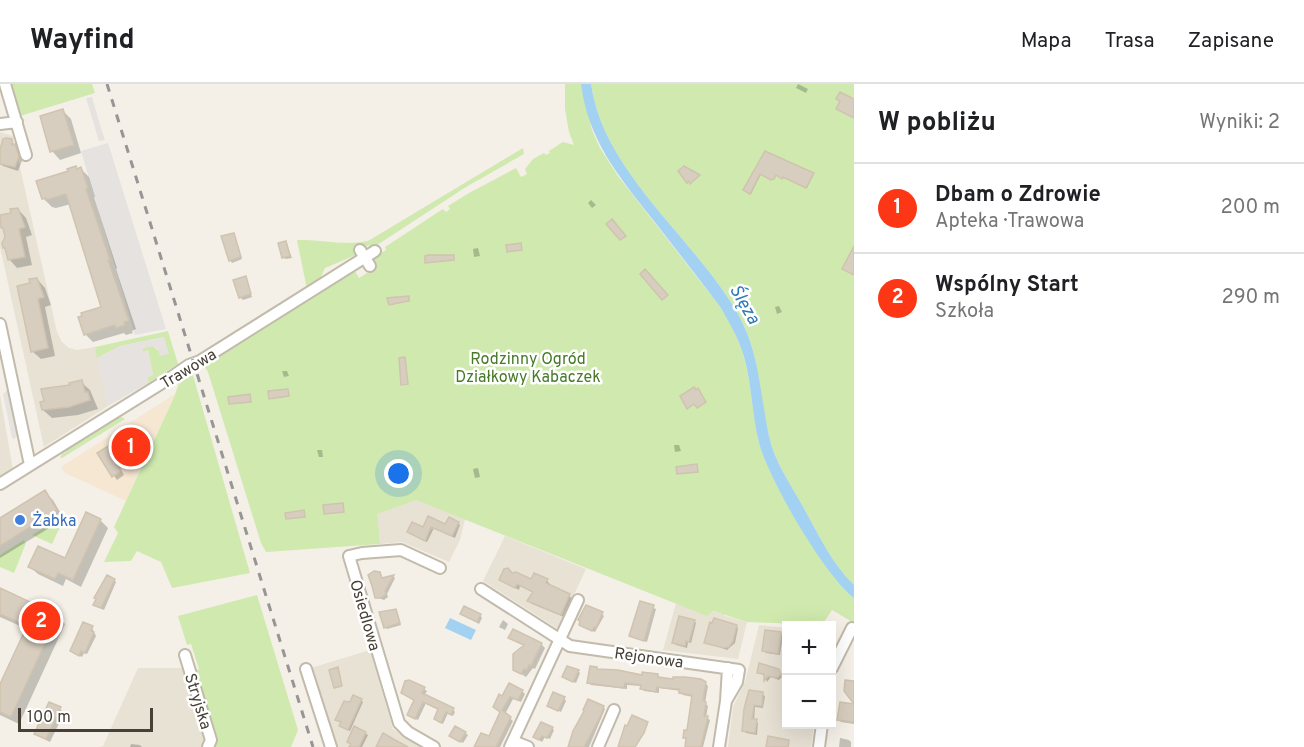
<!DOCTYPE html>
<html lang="pl">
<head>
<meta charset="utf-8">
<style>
  body { margin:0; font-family:Overpass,sans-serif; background:#f2f2f2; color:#202124 }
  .controls { position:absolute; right:18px; bottom:18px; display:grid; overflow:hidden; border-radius:0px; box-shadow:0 6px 24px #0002 }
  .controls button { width:54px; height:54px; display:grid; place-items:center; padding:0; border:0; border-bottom:2px solid #e0e0e0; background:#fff; color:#202124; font:30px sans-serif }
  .scale { position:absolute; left:18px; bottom:15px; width:135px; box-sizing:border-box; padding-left:6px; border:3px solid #474036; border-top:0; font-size:16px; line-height:21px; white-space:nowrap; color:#474036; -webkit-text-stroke:4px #fff; paint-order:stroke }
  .you { position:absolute; left:399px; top:390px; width:21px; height:21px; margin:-15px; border:4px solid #fff; border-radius:50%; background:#1a73e8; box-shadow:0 0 0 9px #1a73e833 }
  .badge { display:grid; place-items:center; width:39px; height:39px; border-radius:50%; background:#fd3715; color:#fff; font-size:20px; font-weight:700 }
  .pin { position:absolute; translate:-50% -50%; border:3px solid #fff; box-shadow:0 2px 6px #0006 }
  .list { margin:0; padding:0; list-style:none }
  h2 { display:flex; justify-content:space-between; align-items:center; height:78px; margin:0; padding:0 24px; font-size:26px }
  h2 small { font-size:20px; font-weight:400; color:#757577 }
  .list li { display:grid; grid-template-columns:39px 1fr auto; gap:18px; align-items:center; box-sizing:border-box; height:90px; padding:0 24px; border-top:2px solid #e0e0e0 }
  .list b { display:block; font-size:22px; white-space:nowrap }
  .list p { margin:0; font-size:20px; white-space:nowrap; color:#757577 }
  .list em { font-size:20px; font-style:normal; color:#757577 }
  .map { position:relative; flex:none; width:854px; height:663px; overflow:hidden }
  header { display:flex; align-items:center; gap:36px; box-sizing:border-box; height:84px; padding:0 30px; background:#fff; border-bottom:2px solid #e0e0e0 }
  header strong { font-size:28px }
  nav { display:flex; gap:33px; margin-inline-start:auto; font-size:21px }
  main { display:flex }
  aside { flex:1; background:#fff }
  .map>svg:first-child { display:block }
</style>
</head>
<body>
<header>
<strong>Wayfind</strong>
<nav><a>Mapa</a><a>Trasa</a><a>Zapisane</a></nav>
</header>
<main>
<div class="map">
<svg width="854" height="663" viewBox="0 0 854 663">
  <rect width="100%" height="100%" fill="#f4f0e7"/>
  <path fill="#e8e2d5" d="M0 48 13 52 57 248 62 258 69 264 77 266 95 263 108 322 44 363 0 163Z
    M0 311 13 386 0 395Z
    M416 416 465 435 460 456 449 478 402 458 380 460 376 430Z
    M505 452 586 485 558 545 483 497Z
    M676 519 723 530 725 532 747 538 738 575 663 566Z
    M759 541 786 544V640L814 641 811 663H728L733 623 745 598Z
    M370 566 393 645 422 663H336L311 584Z
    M138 584H183L207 660 205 663H99L103 662Z"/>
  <path fill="#f6e7d2" d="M175 310 126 417 65 389 61 383Z"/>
  <path fill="#cfe9af" d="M9 0H92L95 9 20 32Z
    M565 0H581L592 46 600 64 618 92 721 224C729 237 736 250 741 264 751 293 752 325 758 355 767 393 824 490 854 514V539L832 526 822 541 747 538 713 527 707 532 416 416 377 430 380 460 266 468 261 459 208 288 203 280 353 184 359 194 375 184 370 176 372 172 380 166 383 168 386 166 385 163 443 125 446 128 450 125 448 122 469 109 516 84 521 93 527 90 525 85 533 75 544 69 546 71 550 69 549 67 563 58 574 61 569 48 565 25Z
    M591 0H854V501C831 479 818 449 802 421 790 399 774 377 769 352 759 311 760 269 739 232 697 156 603 89 591 0Z
    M523 64 524 70 466 103 371 165 369 161 358 167V170L325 184 319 197 307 205 297 156C323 155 341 162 368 157Z
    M168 247 178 280 148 299V293L153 291 148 266 143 268 142 265 144 263 153 262 159 267 168 270 164 253 120 262 97 274 95 263Z
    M192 288 250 489 172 504 161 478 137 467 131 477 104 478 118 449 114 443 175 311 180 295Z
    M119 332 125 335 62 374 60 373 63 369H65L66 364Z
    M66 430 52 460 32 451Z
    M24 456 26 459 14 489 0 483V471Z
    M257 511 298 646 291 663H213L216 655 195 587 199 585 191 560 187 561 178 532Z"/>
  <path fill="#e5e2df" d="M92 13 100 41 105 56 99 57 86 14Z
    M108 59 166 245 135 251 81 67Z
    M164 253 169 270 160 272 158 265 153 262 142 265 143 268 148 266 153 291 148 293V299L108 322 97 274 120 262Z
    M8 305 18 351 14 355 12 354 3 310Z"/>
  <path fill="#a2d1f1" d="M581 0H591C603 89 697 156 739 232 760 270 760 311 769 352 774 377 790 399 802 421 818 449 831 479 854 501V514C824 491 769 396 759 359 752 331 752 301 744 273 739 255 730 240 721 224 698 193 674 163 650 132 617 90 588 55 581 0Z
    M450 534 476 546 471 556 445 544Z"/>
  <path fill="#0003" d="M798 0 808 5 806 9 796 4Z
    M63 27 71 35 81 69 60 76 52 67Z
    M11 57 19 66 22 77 18 87 3 82 0 79V67Z
    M765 69 813 91 807 104 784 92 783 94 776 91 774 95 761 90 751 110 745 106Z
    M76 84 78 86 81 85 89 93 95 113H94L117 184 116 185 136 245 132 247 133 249 126 251 124 249 93 258 85 250 103 224 71 120 56 124 52 123 43 114Z
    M591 116 596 121 592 124 588 119Z
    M18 125 26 134 32 151 26 153 32 181 17 184 9 175 7 167 4 164 13 130Z
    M233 150 242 175 232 179 230 176Z
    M286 158 292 174 286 175 283 173Z
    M478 164 480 172 474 173 473 165Z
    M245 194 252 213 243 216 240 213Z
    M37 195 45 204 51 221 45 223 55 272 41 275 32 267 31 200Z
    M779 222 782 228 777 230 775 223Z
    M282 287H287L289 292 284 293Z
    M81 298 90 306 98 325 78 331 52 334 43 326 72 302Z
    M131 350 146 371 120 384 124 391 117 396 99 370Z
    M674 361H679L681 367 675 368Z
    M317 366H322L323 373H319Z
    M478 384 480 393 475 394 473 385Z
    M44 408 53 416 64 435 0 474V435Z
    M428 434 446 442 458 439 460 441 455 454 434 444 427 458 409 448 423 445Z
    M100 436 108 444 81 503 66 495 63 502 38 490 30 483 66 476Z
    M379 489 383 495 394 493 395 494 387 510 388 513 384 516 376 513Z
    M512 491 532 497H547L550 500 549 502 569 512 573 515 564 533 532 520 529 517 534 509 520 502 519 506 501 496Z
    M114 496 116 498 104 526 97 523 95 520Z
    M0 506 57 532 65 540 19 640 0 631V604L27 545 0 533Z
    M641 519 656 525 647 558 631 552Z
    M396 527 401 541 387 545 385 543Z
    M462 530 480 531 482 534 479 540Z
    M602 530 604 532 595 548 583 543Z
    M503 536 508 540 505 546 499 543Z
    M694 537 696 539 691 559 688 558 687 564 676 561 674 558Z
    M736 542 738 544 735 559 727 566 706 558Z
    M92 544 96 552 87 570 84 569 82 573 74 569Z
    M781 549 783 552 780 571 766 569 764 567Z
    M510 554 541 560 545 564 535 585 533 584 526 593 515 586 525 562Z
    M779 586 782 593 779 596 771 593 767 598 765 592 758 588Z
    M578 587 580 589 576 599 564 593Z
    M598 587 643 593 658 591 661 595 705 599 708 602 705 619 708 622 706 633 710 636 703 663H686L687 656 684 653 688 648 693 613 683 611 681 607 659 604V609L644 607 642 602 627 601V605L591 601 588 598Z
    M409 597 424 605 427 607 424 612 453 626 455 628 453 632 448 629 443 640 436 635 440 626 426 619 418 636 411 633 416 617Z
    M522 607 525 610 521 618 513 615 505 630 513 637 500 663H476L490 654 501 628 503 614Z
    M762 610 765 612 763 624 755 623 754 637 758 639 757 651 746 649 744 647 746 625Z
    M564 614 566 617 561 628 548 621Z
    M361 616 363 618 350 647 343 644V639L339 637 351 620Z
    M854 621V640L841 638 839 636Z
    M603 623 605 625 589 663H568L583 635Z
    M60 625 64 629 50 658 40 653 36 649Z
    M552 644 554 646 550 655 545 653 542 658 535 653Z
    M365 649 368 651 362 663H358L349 658Z
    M465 649 468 651 463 659 454 654Z
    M840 654 849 656 851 658V663H839Z
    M131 660 140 661 142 663H130Z"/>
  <path fill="#d8cebf" stroke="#d0c3af" stroke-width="1.5" d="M840 8 854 15V34L836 25 840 17 836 15Z
    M63 25 74 61 50 68 40 32Z
    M6 54 12 55V61L15 60 19 72 15 83 0 80V65L3 55Z
    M765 67 814 89 806 104 783 93 782 95 776 91 774 95 771 96 760 90 750 110 743 106Z
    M76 82 77 85 81 83 88 104 86 105 110 176H108L129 237 124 238 125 241 116 244 115 241 84 251 78 233 82 232 81 229 101 223 66 110 46 116V114L42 115 36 97 68 87 67 85Z
    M684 82 700 91 690 100 689 97 687 99 678 87Z
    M18 124 25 143 19 145 25 173 8 176 5 164H3L2 159 5 153 3 144H1L0 131 11 129 10 125Z
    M612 135 626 152 620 156 606 140Z
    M234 149 241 173 229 177 221 152Z
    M286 157 290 172 282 174 278 159Z
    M521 159 522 166 507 168 506 161Z
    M854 162V191L842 185Z
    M428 171H454V176L425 179V172Z
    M645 185 668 211 662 216 640 190Z
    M246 192 251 210 239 214 233 196Z
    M37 194 44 213 38 215 48 264 31 268 17 202 30 199 29 195Z
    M409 212V217L389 221 387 214Z
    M405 273 408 300 401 301 399 274Z
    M82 296 85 308H88L90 316 69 323 42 326 40 318 44 317 41 305 70 301 69 299Z
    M694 303 696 306 698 304 706 318 697 324 694 320 687 325 680 312Z
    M288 305 289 312 269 315 268 307Z
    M250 310 251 318 229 320 228 313Z
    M131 348 143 367 117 380 121 387 112 393 97 369Z
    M697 380 698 388 677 390 676 383Z
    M45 406 57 426 0 462V434Z
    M343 419 344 428 324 430 323 421Z
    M304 426 305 433 286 435 285 429Z
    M86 428 101 435 73 496 58 489 55 495 28 483 38 462 65 474Z
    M428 432 443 439 445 440 449 433 459 438 452 452 431 443 425 457 407 448 412 438 423 443Z
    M508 484 512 489 516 488 531 495 534 489 548 495 546 499 570 510 561 531 527 517 533 508 517 500 515 504 499 496 504 485Z
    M374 487 380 488 382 494 394 491 385 507 386 510 381 514H375L372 502 368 491Z
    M107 491 115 495 101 524 93 521 96 515 94 514Z
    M0 504 58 531 11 633 0 628V600L27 542 0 530Z
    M640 517 654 521 644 557 629 552Z
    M586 521 603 528 596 544 594 543 592 547 579 541 580 537 578 536Z
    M464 522 481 530 477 538 460 530Z
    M396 525 400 539 384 544 379 528Z
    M679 532 695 536 689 558 686 557 685 562 672 559Z
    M714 534 737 541 733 557 729 563 724 564 704 559 710 538 712 539Z
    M83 538 93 542 91 547 94 548 85 569 81 567 79 572 70 567Z
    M513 545 542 559 531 582 529 581 527 586 524 585 521 590 513 586V570L524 561 508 554Z
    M765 546 781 548 778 570 762 567Z
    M759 579 779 585 781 590 777 594 768 592 764 597V590L757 589Z
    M567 582 579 586 573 598 562 593Z
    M590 582 597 583V585L618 586 642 591V588L658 590V593L673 595V593H685L701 595 706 598 703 616 706 618 704 632H708L701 663H685L686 654H683L684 646H687L692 611 679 609V605L665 604 657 603 656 608 640 605 641 601 625 599 624 604 587 599Z
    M338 583 342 602 334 604 329 586Z
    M409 596 425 603 422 609 454 624 451 631 446 628 441 639 434 635 438 625 423 618 415 635 407 631 414 616 401 609 405 597Z
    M845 596 854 597V638L837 636 840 618 854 620 844 607Z
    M509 599 523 606 518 616 510 613 502 626 511 633 496 663H474L481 649 489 652 500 628 493 623 499 610 502 612Z
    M749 606 763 608 762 622 754 621 752 635H757L755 649 742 647 744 625Z
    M553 608 565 613 558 627 547 622Z
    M353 611 362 615 348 646 339 642 341 638 335 636 344 617 350 618Z
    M588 615 604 622 601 631 584 663H568L573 647 584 627 583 626Z
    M49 618 61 623 46 655 34 650Z
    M632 631 648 638 644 649 635 663H618L625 641 627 642Z
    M541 638 553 643 547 654 542 652 539 656 533 653Z
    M354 642 366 648 359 663H349L351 660 347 658Z
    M455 642 466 648 460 658 449 652Z
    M383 649 395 656 408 663H376Z
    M768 652 789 656 788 663H766Z"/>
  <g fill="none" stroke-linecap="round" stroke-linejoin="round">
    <defs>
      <path id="street" d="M5 0 26 71
        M0 40 17 38
        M360 166 370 182
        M0 240 30 381
        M0 400 170 294 189 281 200 277 375 167
        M481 505 570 562 739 586 737 598 726 617
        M185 571 211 656 208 663
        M832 584 852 544
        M306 585 331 663
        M513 657 528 663
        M434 663 408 648 399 639 349 472 362 469 401 466 440 484
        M510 663 578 516
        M598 663 614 626
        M719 663 726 617 728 584
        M819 663 822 640"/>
    </defs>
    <use href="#street" stroke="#c2bbac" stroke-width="14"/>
    <use href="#street" stroke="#fff" stroke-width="10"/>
    <path stroke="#969696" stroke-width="3" stroke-dasharray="8 8" stroke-linecap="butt" d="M107 0 313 663"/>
  </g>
  <circle fill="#3f7fe0" stroke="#fff" stroke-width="2" cx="20" cy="436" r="6"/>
  <g text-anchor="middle" stroke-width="5" stroke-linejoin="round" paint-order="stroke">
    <g font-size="16" fill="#477a28" stroke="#fff">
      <text x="528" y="280">Rodzinny Ogród<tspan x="528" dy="18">Działkowy Kabaczek</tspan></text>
    </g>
    <g font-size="16" fill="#474036" stroke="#fff">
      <text transform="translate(188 284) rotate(-31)" y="6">Trawowa</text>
      <text transform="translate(366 531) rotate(74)" y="6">Osiedlowa</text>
      <text transform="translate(649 573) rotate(8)" y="6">Rejonowa</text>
      <text transform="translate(199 617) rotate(73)" y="6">Stryjska</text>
    </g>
    <g font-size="16" fill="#366cbe" stroke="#fff" text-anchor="start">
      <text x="32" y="442">Żabka</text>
    </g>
    <g font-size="18" font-style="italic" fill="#2d7bb4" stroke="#fff">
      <text transform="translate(745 220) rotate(60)" y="6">Ślęza</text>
    </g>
  </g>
</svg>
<div class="controls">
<button>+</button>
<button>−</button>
</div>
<div class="scale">100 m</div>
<div class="you"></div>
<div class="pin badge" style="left:131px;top:363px">1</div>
<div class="pin badge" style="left:41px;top:537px">2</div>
</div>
<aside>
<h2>W pobliżu<small>Wyniki: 2</small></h2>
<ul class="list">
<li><span class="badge">1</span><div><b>Dbam o Zdrowie</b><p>Apteka · Trawowa</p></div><em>200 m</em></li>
<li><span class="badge">2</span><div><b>Wspólny Start</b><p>Szkoła</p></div><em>290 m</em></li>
</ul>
</aside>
</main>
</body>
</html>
